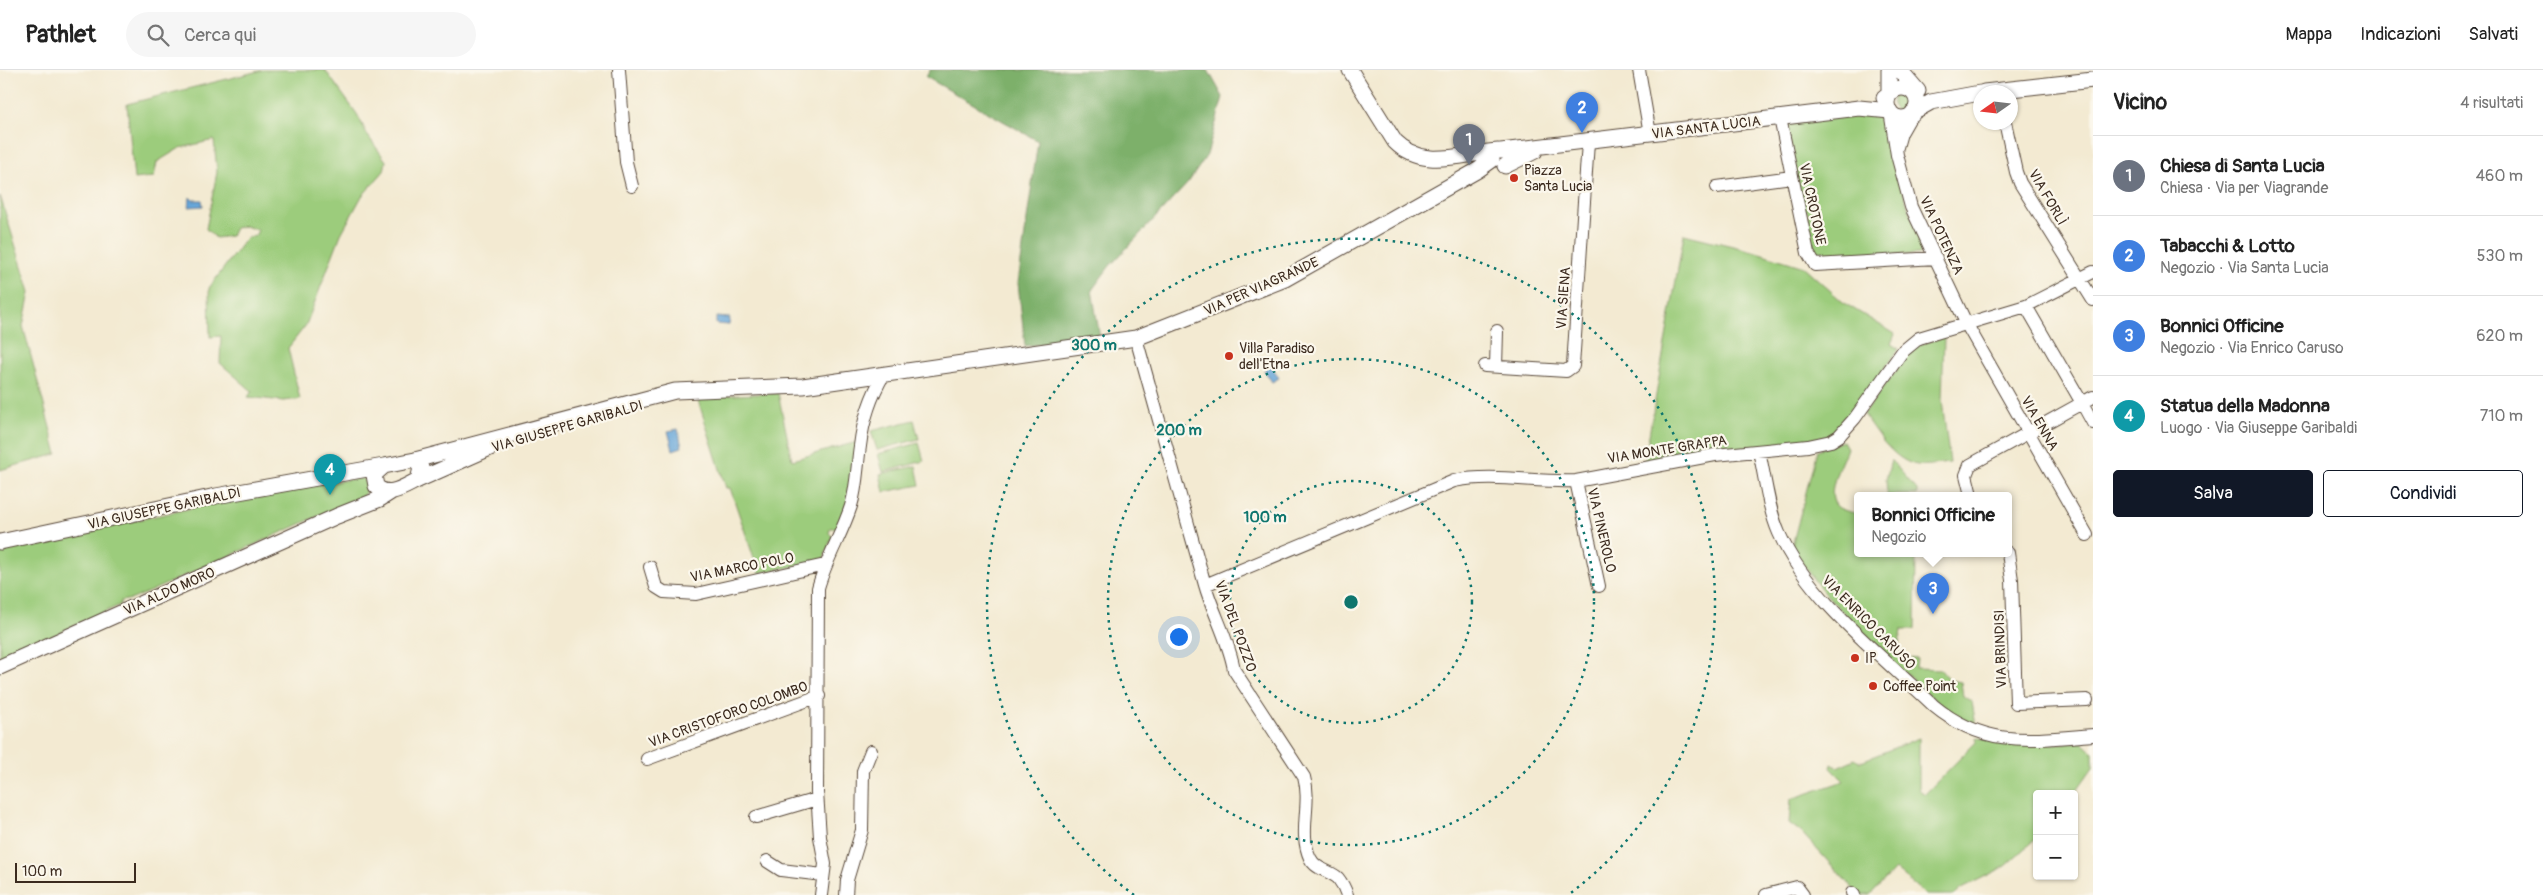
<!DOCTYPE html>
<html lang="it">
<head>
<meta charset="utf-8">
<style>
  body { margin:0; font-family:Pangolin,sans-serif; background:#f6f6f6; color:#222 }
  .controls { position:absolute; right:15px; bottom:15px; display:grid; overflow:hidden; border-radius:5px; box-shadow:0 1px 4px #0004 }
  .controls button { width:45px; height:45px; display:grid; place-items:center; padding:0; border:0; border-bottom:1px solid #e0e0e0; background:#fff; color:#222; font:25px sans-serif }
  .compass { position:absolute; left:1973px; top:15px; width:45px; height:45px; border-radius:50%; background:#fff; box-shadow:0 1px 4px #0004; rotate:256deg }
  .scale { position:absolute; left:15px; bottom:12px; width:121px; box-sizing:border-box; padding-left:5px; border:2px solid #3b2a1e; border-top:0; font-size:14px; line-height:18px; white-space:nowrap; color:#3b2a1e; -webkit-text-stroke:4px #fbf7ec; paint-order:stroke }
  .you { position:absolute; left:1178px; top:566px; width:18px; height:18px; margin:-12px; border:4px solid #fff; border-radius:50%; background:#1a73e8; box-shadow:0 0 0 8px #1a73e833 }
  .badge { display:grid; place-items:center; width:32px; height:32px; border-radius:50%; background:#111827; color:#fff; font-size:16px; font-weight:700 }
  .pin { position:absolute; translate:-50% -41px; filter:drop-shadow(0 1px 2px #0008) }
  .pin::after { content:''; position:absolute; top:26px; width:18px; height:15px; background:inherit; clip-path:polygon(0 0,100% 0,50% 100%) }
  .popup { position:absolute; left:1854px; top:422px; width:158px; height:65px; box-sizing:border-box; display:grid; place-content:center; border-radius:5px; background:#fff; filter:drop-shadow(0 1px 4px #0005); font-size:16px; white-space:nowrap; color:#767676 }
  .popup b { font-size:19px; color:#222 }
  .popup::after { content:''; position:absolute; left:50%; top:100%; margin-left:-10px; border:10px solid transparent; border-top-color:#fff }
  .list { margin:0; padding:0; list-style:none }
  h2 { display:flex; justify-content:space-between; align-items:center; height:65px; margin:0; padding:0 20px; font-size:21px }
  h2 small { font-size:16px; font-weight:400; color:#767676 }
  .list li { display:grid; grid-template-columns:32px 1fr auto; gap:15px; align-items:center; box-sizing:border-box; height:80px; padding:0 20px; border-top:1px solid #e0e0e0 }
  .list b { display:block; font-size:19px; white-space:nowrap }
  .list p { margin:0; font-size:16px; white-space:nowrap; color:#767676 }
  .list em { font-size:16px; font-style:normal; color:#767676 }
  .actions { display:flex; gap:10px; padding:15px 20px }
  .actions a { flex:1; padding:11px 0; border:1px solid #111827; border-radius:5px; text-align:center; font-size:18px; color:#111827 }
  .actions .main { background:#111827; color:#fff }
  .icon { flex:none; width:28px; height:28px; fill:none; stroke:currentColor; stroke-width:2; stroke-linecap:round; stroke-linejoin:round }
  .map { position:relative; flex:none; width:2093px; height:825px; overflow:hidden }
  header { display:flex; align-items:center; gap:30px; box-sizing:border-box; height:70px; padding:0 25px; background:#fff; border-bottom:1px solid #e0e0e0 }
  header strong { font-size:24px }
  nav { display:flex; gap:28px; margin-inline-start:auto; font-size:18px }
  .search { width:350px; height:45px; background:#f6f6f6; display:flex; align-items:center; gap:12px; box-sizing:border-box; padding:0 18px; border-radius:28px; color:#767676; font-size:19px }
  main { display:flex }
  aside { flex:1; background:#fff }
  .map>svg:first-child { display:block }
</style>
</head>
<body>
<header>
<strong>Pathlet</strong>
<div class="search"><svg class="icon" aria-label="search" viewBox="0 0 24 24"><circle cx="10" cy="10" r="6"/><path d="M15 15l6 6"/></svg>Cerca qui</div>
<nav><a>Mappa</a><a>Indicazioni</a><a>Salvati</a></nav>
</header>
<main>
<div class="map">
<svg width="2093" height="825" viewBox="0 0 2093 825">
  <rect width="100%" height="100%" fill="#fbf7ec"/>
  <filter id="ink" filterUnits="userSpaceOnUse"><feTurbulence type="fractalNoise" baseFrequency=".02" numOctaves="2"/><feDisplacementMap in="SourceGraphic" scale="10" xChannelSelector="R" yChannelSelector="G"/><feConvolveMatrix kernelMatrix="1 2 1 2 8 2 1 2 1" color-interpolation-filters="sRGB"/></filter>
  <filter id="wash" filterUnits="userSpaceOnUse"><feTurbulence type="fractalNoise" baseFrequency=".0096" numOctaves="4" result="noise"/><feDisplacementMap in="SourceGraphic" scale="20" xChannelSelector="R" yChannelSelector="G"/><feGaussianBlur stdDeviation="1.12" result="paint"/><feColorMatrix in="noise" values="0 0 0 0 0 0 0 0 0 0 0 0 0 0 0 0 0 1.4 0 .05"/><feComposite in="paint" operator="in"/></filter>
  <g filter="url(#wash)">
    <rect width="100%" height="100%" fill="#f3ead2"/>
    <path fill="#9ccc7b" stroke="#6c7b4c" d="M263 0H325L357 44 368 66 386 91 384 101 362 126 341 164 306 255 288 278 300 329 283 331 248 327 252 321 220 293 221 266 210 267 209 218 246 168 255 166 258 160 245 156 235 158 231 166 216 168 206 159 217 102 214 70 180 78 157 92 154 107 134 109 127 34Z
      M1892 32a11 11 0 1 1 22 0a11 11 0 1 1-22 0Z
      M1870 43 1883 51 1909 141 1927 179 1925 184 1816 189 1805 149 1809 146 1807 141 1804 140 1786 59 1788 53Z
      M0 126 30 222 23 256 57 384 0 400Z
      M1684 164 1753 181 1804 197 1844 233 1895 264 1891 274 1899 279 1837 361 1826 367 1644 394Z
      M1944 267 1942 331 1950 393C1938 394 1921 398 1910 393 1890 385 1875 361 1863 344L1912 280 1921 274Z
      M778 323 792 390 857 372 852 421 838 458H830L829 463 832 466 823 491 759 503 730 418H726L697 327Z
      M914 350 919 369 877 380 871 361Z
      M1843 371 1847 378C1842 393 1822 426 1839 438 1844 441 1852 442 1858 444V483H1916L1915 560H1901L1898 582 1902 587 1917 589 1916 598 1940 599 1949 610 1961 612 1963 626 1972 632 1976 656C1939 640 1912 609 1884 582 1850 549 1814 518 1792 476L1817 380Z
      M919 373 924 391 883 402 878 384Z
      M1891 390 1917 420V425H1887L1886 410Z
      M916 396 920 415 884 422 880 404Z
      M363 408 369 415 363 426 133 529 121 531 120 535 11 585 4 584 5 587 0 589V479L297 416Z
      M1976 667C2012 678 2045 674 2082 672L2093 682V697L2074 724H2037V768L2006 796 1962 818 1954 825H1926L1895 799 1870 825H1859L1801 762 1789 753 1791 729 1844 711 1831 698 1832 694 1837 697 1855 689 1859 692 1919 668V719L1924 725 1976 672Z"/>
    <path fill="#7db06b" stroke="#5c6d44" d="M930 0H1208L1223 27 1207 85 1188 113 1109 197 1092 220 1100 268 1025 276 1018 213 1038 71 926 7Z"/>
    <path fill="#66a5d8" stroke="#50687b" d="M190 127 193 130H202L203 136 189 137Z
      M716 247 730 248 729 255 716 254Z
      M1271 295 1279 308 1272 312 1264 300Z
      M678 359 682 377 673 380 668 361Z"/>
  </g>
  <g filter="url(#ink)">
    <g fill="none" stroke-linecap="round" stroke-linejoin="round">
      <defs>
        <path id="minor" d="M619 0 626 92 632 116
          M1639 0 1650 64
          M1890 41 1897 85 1911 137 1967 255 2087 465
          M1780 48 1808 183 1815 195 1936 188
          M2005 52 2016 102 2020 113 2093 230
          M1897 77 1901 63 1913 42
          M1717 117 1792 107
          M1136 268 1205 515C1213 543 1230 573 1234 600L1304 707C1312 734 1298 762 1310 788 1316 800 1329 800 1338 808 1342 813 1345 819 1347 825
          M1485 296 1566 301 1573 296 1588 72
          M1496 297 1497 261
          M2093 327 2082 333 2093 353
          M1759 381C1765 407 1768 438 1779 463 1807 528 1882 586 1934 636 1985 678 2031 670 2093 665
          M1576 411 1599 516
          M1971 425 1966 405 1970 395 2082 333 2026 236
          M2008 483 2012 510 2016 633 2087 630
          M650 497 656 517 664 522 696 524 825 495
          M1205 515 1454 411C1494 403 1535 413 1576 411L1715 385 1808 376 1831 371 1839 366 1855 348 1902 282 1919 268 2026 236 2093 202
          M647 689 819 626
          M756 747 817 729
          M767 791 781 800 823 805
          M1852 823 1854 825
          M821 825 825 794 820 767 817 722 818 518C826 489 842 464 851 436 857 417 857 396 860 376 863 350 871 326 884 304
          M846 825 847 810 862 760 863 701 871 681
          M1766 825 1797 817 1803 825"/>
        <path id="major" d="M1350 0 1395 72C1424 101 1462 83 1498 81
          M1900 0 1918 21
          M1887 33a15 15 0 1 1 30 0a15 15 0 1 1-30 0Z
          M1984 22 2093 10
          M1884 28 1889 25V0
          M1913 42 1931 32 1980 23
          M1501 81 1859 38 1890 41
          M1505 96 1535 81
          M415 390 421 398 418 410C405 416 388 429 376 416L374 405 384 396 415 390 675 321 803 316 1136 268 1285 209 1478 100 1492 90
          M418 410 499 374
          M0 472 216 426 384 396
          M0 597 337 446 380 429 391 422"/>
      </defs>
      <use href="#minor" stroke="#574739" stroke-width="14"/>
      <use href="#major" stroke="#574739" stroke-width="17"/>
      <use href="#minor" stroke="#fff" stroke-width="12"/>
      <use href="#major" stroke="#fff" stroke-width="15"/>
    </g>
  </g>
  <g fill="none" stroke="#0f766e" stroke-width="2.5" stroke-dasharray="2.5 5">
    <circle cx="1351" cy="532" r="121"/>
    <circle cx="1351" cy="532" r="243"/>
    <path d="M1134 825A364 364 0 1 1 1568 825"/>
  </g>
  <g fill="#c8321e" stroke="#fbf7ec" stroke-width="2">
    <circle cx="1514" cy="108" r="5"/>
    <circle cx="1229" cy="286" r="5"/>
    <circle cx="1855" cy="588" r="5"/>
    <circle cx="1873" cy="616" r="5"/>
  </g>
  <g text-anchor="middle" stroke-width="4.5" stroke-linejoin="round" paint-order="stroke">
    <g font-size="14" fill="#3b2a1e" stroke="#fbf7ec">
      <text transform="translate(1706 57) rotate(-7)" y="5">VIA SANTA LUCIA</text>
      <text transform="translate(2048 127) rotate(60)" y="5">VIA FORLÌ</text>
      <text transform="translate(1813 134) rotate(78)" y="5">VIA CROTONE</text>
      <text transform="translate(1942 165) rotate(65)" y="5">VIA POTENZA</text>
      <text transform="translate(1261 216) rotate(-24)" y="5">VIA PER VIAGRANDE</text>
      <text transform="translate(1563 228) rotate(-86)" y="5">VIA SIENA</text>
      <text transform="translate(2040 353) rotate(60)" y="5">VIA ENNA</text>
      <text transform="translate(567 356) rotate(-16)" y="5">VIA GIUSEPPE GARIBALDI</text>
      <text transform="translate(1667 379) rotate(-9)" y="5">VIA MONTE GRAPPA</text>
      <text transform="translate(164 438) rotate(-12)" y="5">VIA GIUSEPPE GARIBALDI</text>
      <text transform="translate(1602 460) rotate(77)" y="5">VIA PINEROLO</text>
      <text transform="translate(742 497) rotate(-11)" y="5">VIA MARCO POLO</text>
      <text transform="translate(169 521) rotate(-24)" y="5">VIA ALDO MORO</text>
      <text transform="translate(1869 552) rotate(45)" y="5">VIA ENRICO CARUSO</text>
      <text transform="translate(1236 556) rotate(70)" y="5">VIA DEL POZZO</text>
      <text transform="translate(2000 579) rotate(-92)" y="5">VIA BRINDISI</text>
      <text transform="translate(728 644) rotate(-20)" y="5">VIA CRISTOFORO COLOMBO</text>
    </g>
    <g font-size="14" fill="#3b2a1e" stroke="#fbf7ec" text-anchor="start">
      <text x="1524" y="105">Piazza<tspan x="1524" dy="16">Santa Lucia</tspan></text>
      <text x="1239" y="283">Villa Paradiso<tspan x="1239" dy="16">dell'Etna</tspan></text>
      <text x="1865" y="593">IP</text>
      <text x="1883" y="621">Coffee Point</text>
    </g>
  </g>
  <circle cx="1351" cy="532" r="8" fill="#0f766e" stroke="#fbf7ec" stroke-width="2.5"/>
  <g font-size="15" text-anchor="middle" font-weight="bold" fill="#0f766e" stroke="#fbf7ec" stroke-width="4.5" stroke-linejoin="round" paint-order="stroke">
    <text x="1094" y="280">300 m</text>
    <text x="1179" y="365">200 m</text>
    <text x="1265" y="452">100 m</text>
  </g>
</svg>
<div class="controls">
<button>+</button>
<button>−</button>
</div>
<svg class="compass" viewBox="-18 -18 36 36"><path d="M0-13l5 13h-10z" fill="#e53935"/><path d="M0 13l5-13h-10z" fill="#767676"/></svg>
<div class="scale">100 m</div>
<div class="you"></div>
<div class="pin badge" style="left:1469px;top:95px;background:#6b7280">1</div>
<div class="pin badge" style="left:1582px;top:63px;background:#3f7fe0">2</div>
<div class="pin badge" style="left:1933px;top:544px;background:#3f7fe0">3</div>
<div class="popup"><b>Bonnici Officine</b>Negozio</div>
<div class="pin badge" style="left:330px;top:425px;background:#0f9aa8">4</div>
</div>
<aside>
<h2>Vicino<small>4 risultati</small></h2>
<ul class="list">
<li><span class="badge" style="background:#6b7280">1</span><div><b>Chiesa di Santa Lucia</b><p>Chiesa · Via per Viagrande</p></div><em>460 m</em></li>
<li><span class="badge" style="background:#3f7fe0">2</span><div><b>Tabacchi &amp; Lotto</b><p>Negozio · Via Santa Lucia</p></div><em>530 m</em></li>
<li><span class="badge" style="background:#3f7fe0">3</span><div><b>Bonnici Officine</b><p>Negozio · Via Enrico Caruso</p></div><em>620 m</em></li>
<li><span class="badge" style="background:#0f9aa8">4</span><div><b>Statua della Madonna</b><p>Luogo · Via Giuseppe Garibaldi</p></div><em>710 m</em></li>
</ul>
<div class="actions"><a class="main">Salva</a><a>Condividi</a></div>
</aside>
</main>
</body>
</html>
